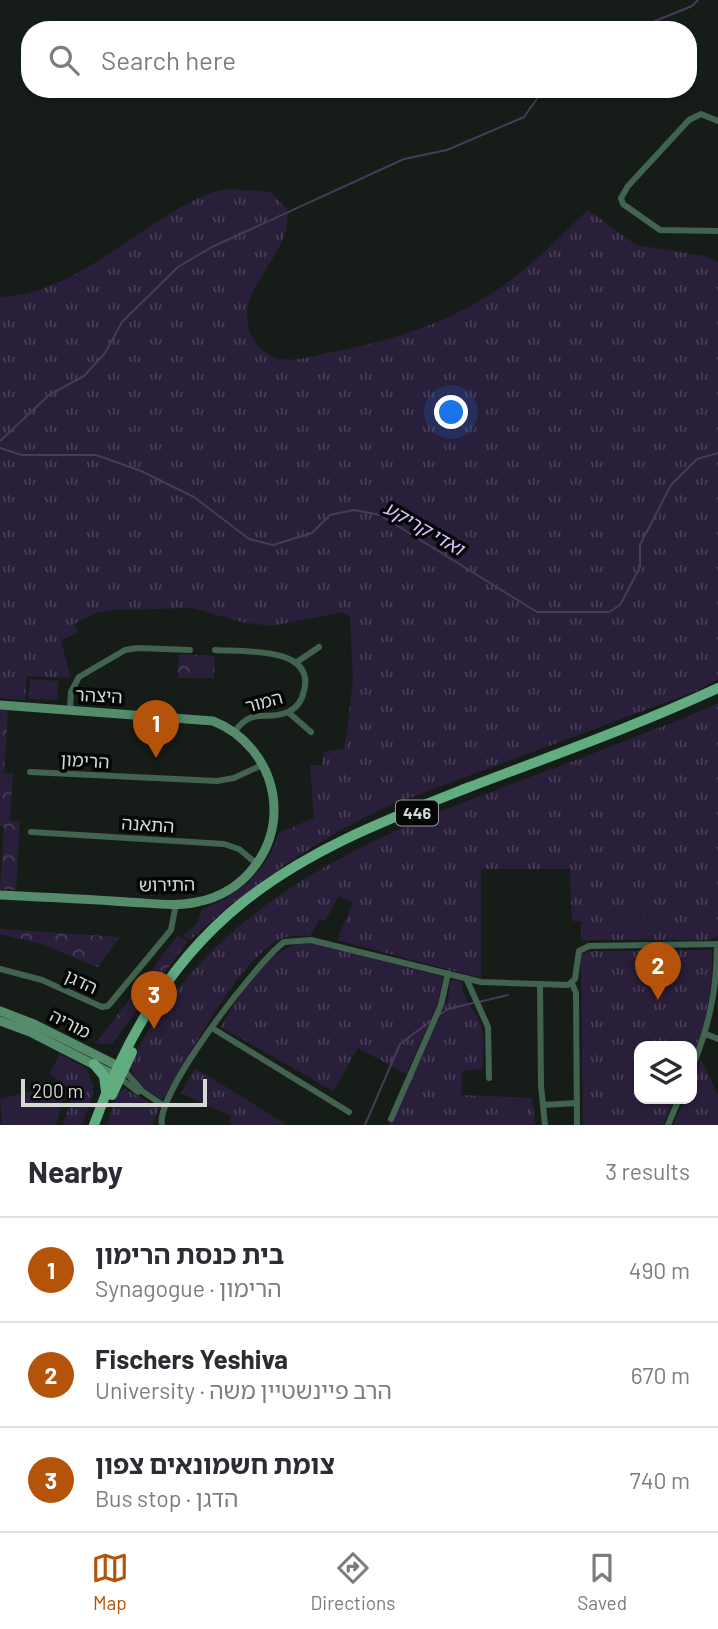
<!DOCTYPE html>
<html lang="en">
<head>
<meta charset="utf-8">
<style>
  body { margin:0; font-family:Barlow,"Noto Sans Hebrew",sans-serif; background:#f7f7f7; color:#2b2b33 }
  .controls { position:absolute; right:21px; bottom:21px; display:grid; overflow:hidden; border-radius:14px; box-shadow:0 2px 5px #0004 }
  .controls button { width:63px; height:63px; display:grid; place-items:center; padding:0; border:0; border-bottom:2px solid #e1e1e2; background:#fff; color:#2b2b33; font:35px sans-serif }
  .scale { position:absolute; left:21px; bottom:18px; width:186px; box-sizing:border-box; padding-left:7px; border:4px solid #d4d9d5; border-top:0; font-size:19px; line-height:24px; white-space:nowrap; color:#d4d9d5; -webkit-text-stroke:5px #040705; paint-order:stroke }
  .you { position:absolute; left:452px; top:413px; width:24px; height:24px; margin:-18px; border:5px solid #fff; border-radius:50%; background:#1a73e8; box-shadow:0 0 0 10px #1a73e833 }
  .badge { display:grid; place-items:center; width:46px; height:46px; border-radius:50%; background:#b45309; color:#fff; font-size:23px; font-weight:700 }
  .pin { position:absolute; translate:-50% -58px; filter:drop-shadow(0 2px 4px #0008) }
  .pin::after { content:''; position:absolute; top:37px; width:24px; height:21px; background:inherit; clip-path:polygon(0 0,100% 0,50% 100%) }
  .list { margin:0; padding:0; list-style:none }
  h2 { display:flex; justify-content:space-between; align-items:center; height:91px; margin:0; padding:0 28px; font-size:30px }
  h2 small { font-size:23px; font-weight:400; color:#7c7c81 }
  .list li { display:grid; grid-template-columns:46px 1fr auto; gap:21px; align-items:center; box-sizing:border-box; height:105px; padding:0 28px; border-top:2px solid #e1e1e2 }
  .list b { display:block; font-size:26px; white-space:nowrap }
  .list p { margin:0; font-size:23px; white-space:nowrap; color:#7c7c81 }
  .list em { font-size:23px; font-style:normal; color:#7c7c81 }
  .icon { flex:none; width:38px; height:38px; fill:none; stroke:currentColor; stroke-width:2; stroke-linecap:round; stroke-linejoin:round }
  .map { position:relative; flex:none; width:718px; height:1125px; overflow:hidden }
  .search { position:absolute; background:#fff; box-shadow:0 2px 5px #0004; left:21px; right:21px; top:21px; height:77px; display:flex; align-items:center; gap:18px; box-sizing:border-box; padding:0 24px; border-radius:28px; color:#7c7c81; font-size:26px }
  .sheet { height:406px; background:#fff }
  nav { display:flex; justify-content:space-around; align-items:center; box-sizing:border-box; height:98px; border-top:2px solid #e1e1e2; background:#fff; font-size:19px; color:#7c7c81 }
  nav a { display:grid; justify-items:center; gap:4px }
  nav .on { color:#b45309 }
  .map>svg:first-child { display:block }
</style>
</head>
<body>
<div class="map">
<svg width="718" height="1125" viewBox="0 0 718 1125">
  <defs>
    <pattern id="grass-tufts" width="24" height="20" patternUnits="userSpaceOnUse" patternTransform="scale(1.75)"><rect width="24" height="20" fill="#2a1f3a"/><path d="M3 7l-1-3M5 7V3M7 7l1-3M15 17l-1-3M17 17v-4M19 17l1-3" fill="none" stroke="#483f56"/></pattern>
    <pattern id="forest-crowns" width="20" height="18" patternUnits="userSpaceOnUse" patternTransform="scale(1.75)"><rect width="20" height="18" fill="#2a1f3a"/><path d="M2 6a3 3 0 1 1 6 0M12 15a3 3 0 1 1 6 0" fill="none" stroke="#483f56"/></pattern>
  </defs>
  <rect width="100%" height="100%" fill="#161d19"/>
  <path fill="url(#grass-tufts)" d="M231 189 270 192 287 209C294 255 233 287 250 332 255 345 266 357 280 359 297 362 316 355 333 352 393 340 449 323 500 288 532 266 559 237 588 210L636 245 704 256 718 262V679L696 691 390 805C315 839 252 886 190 940L182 936 197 924 202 909C241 895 266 872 279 833L314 818 310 765H322L324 752 345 748 353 679 350 617 343 612 271 626 242 622 192 608 115 610 98 612 74 624 78 632 61 641 71 678 27 676 25 700 0 698V297C61 295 113 249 163 218 185 205 205 191 231 189Z
    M718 703V936L708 940H581V921H572L570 869H481V978L337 940 353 903 339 896 325 921 320 919 310 936C302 936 291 935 283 938 242 953 186 1061 162 1100L139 1085 129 1066C224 872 430 817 615 745 649 731 685 719 718 703Z
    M309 942 443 977 438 1002 406 1074 358 1048 333 1091 221 1027C241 992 265 947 309 942Z
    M712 950C713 988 707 1021 692 1057V1046H639V1099H674L663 1125H583L581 955 591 951Z
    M451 979 462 982C461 999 475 1008 480 1023 486 1037 483 1055 482 1069L462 1071 461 1095 532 1098 535 1125H389L448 1000Z
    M60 1054 86 1068 93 1085 92 1097 82 1125H63C72 1096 78 1090 49 1074Z
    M701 1059 718 1096V1125H673L685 1099H692V1082Z
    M195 1068 287 1125H231V1116L181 1093Z
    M124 1088 159 1108 152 1125H107L116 1096Z"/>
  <path fill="url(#forest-crowns)" d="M179 654 215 656 214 678H178Z
    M0 710H8L4 773H13L10 820 20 821 16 890 0 889 4 826H0Z
    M312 820 313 832 274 850 280 833Z
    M0 929 120 937 98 967 41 944 0 934Z
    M177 936 188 941 112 1044 96 1043Z"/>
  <path fill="#2a1f3a" d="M30 679 59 681 57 700 28 699Z
    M617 914 644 915V935L616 934Z
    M51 1086 62 1090 64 1095 56 1125H2L0 1099Z"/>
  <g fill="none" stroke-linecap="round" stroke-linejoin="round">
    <path stroke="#473b5a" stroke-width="2" d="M633 30 692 6 698 0
      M0 441 49 395 84 376 105 353 122 322 178 267 212 247 404 159 447 150 524 117 544 89
      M0 448 22 455H96L141 471 194 497 249 539 273 545 312 533 330 515 354 510 380 515 537 612H609L620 605 640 567V545L671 485 697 459 718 453
      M479 1002 508 995
      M439 1015 448 1009 473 1003
      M365 1125 400 1044 432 1020"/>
    <path stroke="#41634f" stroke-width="6" d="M718 121 701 114 689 120 628 186 621 198 623 204 660 230 718 231
      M215 650C243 652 316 646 304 691 302 700 297 708 288 712 265 722 254 706 235 731
      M297 662 319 647
      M70 710 71 692 79 677 125 650 137 648 190 650
      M288 712 311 732
      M30 772 217 781 234 778 262 765
      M31 832 224 844 239 849 257 864
      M0 969 42 980 102 1007 108 1006 171 930 176 904
      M466 978 488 1027 489 1078
      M572 983 576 993 577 1125
      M540 984 541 1086 545 1125
      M212 1028 349 1112
      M706 1034 718 1039
      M692 1068C709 1026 717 990 717 944
      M123 1069 142 1091 164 1106
      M120 1078 138 1092
      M543 1105 577 1103
      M391 1119 441 1005 448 973
      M162 1125C155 1094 256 963 284 942L311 940 481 982 568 985 575 979 579 951 589 946 718 944
      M668 1125 679 1099"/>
    <path stroke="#548c6c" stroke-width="9" d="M0 705 213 721C244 733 268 762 273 796 280 846 247 892 197 902 175 907 151 903 128 902 85 899 43 897 0 895
      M0 1011 34 1024 122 1068
      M0 1021 30 1032 118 1077"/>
    <path stroke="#62ac82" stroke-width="10" d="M94 1064 104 1076 106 1091
      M112 1095 132 1052
      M94 1125C124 1041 171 960 242 903 309 849 388 819 467 788 551 756 636 726 718 688"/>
  </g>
  <g text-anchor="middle" stroke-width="7" stroke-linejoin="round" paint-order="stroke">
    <rect fill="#040705" stroke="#969a97" stroke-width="2" x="396" y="800.5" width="42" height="25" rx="5"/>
    <g font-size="16" font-weight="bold" fill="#d4d9d5">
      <text x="417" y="819">446</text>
    </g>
    <g font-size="18" fill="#d4d9d5" stroke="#040705">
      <text transform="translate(99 696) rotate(3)" y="6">היצהר</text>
      <text transform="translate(264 702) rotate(-15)" y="6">המור</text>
      <text transform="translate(85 761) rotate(3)" y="6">הרימון</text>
      <text transform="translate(148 825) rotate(4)" y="6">התאנה</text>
      <text transform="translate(167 885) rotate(-1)" y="6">התירוש</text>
      <text transform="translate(81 982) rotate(25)" y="6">הדגן</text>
      <text transform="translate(70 1024) rotate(27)" y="6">מוריה</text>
    </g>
    <g font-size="19" font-style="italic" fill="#d8c2fd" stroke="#040705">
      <text transform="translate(424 528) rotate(30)" y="7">ואדי קריקע</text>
    </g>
  </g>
</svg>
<div class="controls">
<button><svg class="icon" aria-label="layers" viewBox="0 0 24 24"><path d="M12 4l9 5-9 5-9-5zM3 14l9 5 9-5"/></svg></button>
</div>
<div class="scale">200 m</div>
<div class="you"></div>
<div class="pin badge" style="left:156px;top:758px">1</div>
<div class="pin badge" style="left:658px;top:1000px">2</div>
<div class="pin badge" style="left:154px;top:1029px">3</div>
<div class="search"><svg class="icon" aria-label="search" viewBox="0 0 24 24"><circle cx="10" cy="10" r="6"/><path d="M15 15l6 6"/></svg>Search here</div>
</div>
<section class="sheet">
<h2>Nearby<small>3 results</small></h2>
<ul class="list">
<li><span class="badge">1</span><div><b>בית כנסת הרימון</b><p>Synagogue · הרימון</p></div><em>490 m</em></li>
<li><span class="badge">2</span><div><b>Fischers Yeshiva</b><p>University · הרב פיינשטיין משה</p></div><em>670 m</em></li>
<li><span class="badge">3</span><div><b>צומת חשמונאים צפון</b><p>Bus stop · הדגן</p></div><em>740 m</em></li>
</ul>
</section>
<nav>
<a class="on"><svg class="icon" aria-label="map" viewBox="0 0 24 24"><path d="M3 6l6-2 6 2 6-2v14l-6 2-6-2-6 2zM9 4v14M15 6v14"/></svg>Map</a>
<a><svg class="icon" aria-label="directions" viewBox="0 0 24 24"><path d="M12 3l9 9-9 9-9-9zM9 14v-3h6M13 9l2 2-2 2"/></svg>Directions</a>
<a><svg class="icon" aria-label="saved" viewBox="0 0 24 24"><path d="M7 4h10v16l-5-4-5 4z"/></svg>Saved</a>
</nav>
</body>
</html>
